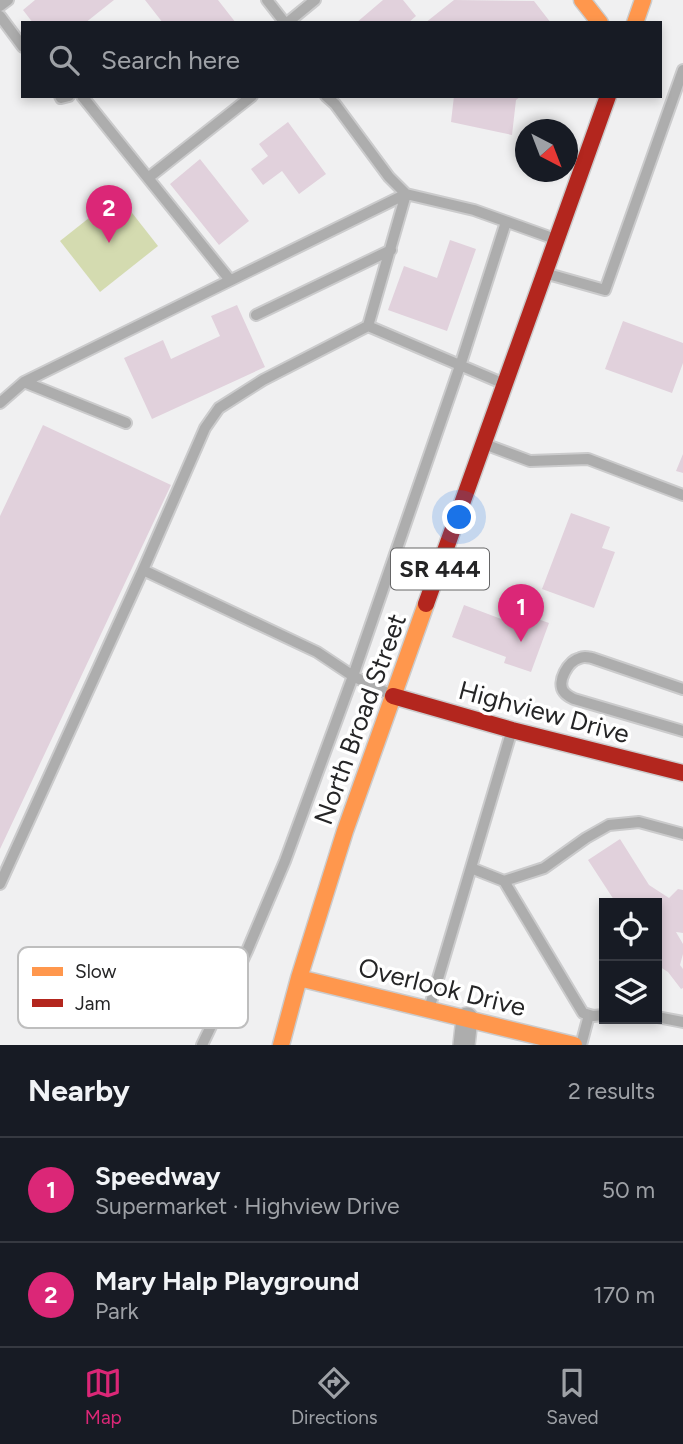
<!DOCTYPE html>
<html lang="en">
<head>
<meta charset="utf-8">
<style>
  body { margin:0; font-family:Figtree,sans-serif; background:#20242c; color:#f1f3f6 }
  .controls { position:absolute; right:21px; bottom:21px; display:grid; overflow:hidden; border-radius:0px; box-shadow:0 4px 10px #0003 }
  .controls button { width:63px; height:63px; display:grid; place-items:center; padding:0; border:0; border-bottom:2px solid #363941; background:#171b24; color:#f1f3f6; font:35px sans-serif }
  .compass { position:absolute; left:515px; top:119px; width:63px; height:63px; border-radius:50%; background:#171b24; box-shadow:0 4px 10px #0003; rotate:138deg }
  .you { position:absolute; left:460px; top:518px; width:24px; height:24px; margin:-18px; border:5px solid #fff; border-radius:50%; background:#1a73e8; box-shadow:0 0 0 10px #1a73e833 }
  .badge { display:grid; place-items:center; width:46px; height:46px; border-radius:50%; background:#db2777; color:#fff; font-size:23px; font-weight:700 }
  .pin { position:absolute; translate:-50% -58px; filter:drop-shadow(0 2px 4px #0008) }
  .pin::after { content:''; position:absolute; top:37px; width:24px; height:21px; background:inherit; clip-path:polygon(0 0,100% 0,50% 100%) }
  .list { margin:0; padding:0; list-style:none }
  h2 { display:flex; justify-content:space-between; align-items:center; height:91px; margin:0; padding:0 28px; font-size:30px }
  h2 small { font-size:23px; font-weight:400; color:#9ea1a6 }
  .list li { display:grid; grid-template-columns:46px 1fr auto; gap:21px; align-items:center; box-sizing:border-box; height:105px; padding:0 28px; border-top:2px solid #363941 }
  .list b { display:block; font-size:26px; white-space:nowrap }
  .list p { margin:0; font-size:23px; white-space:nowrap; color:#9ea1a6 }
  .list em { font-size:23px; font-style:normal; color:#9ea1a6 }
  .icon { flex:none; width:38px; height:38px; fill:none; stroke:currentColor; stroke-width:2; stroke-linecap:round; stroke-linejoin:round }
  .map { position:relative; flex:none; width:683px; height:1045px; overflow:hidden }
  .search { position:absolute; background:#171b24; box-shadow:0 4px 10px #0003; left:21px; right:21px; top:21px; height:77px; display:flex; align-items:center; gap:18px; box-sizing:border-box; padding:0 24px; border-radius:0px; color:#9ea1a6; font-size:26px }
  .sheet { height:301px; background:#171b24 }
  nav { display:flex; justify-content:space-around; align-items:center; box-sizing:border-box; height:98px; border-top:2px solid #363941; background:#171b24; font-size:19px; color:#9ea1a6 }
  nav a { display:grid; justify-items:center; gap:4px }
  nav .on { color:#db2777 }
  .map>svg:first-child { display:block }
</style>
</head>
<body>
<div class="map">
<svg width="683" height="1045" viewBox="0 0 683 1045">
  <rect width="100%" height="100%" fill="#f0f0f1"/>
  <path fill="#d4dbb0" d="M118 195 158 246 100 292 60 241Z"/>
  <path fill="#e1d1dc" d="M35 0H114L85 23H33L23 10Z
    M145 0H218L236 23H163Z
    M383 0H403L416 16 408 23H356Z
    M454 0 534 1 551 23H425Z
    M454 96H521L516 100 512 135 451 122Z
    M288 122 326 174 299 194 282 171 263 185 251 169 268 156 259 144Z
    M200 159 249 221 219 245 170 184Z
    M450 240 476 249 447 331 388 310 404 266 437 278Z
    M237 305 265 367 152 419 124 358 163 340 171 359 220 336 211 316Z
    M623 321 683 343V363L672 393 605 369Z
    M43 425 171 485 0 849V516Z
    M683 454V473L676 471Z
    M571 513 610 527 602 548 615 552 594 608 542 589Z
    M464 605 517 625 521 613 549 623 531 672 504 663 506 657 452 637Z
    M620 839 649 885 669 898 678 889 683 890V933L676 932 683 944V954L680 965 683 969V988L681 989 668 972 657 965V903H616L588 860Z"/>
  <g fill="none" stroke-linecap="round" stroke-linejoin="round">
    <defs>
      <path id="lane" d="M267 0 285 23
        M0 6 8 0
        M0 16 23 47
        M287 23 315 0
        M60 96 61 98 69 96
        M82 96 230 280
        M326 96 335 104 389 177 406 194 368 326
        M148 178 252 96
        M548 274 605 290 683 70
        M256 315 391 250
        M24 382 126 423
        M0 403 24 382 406 194 474 210 555 239
        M487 445 530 461 588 459 683 495
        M143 570 317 652 353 676 391 695
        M683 689 592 658C587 657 584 656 580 658 568 661 556 682 564 692 567 696 570 697 574 699L683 731
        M471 868 504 881 583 1013 593 1016 604 1015
        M504 881 544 868 586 838 609 825 639 822 683 834
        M0 884 143 570 205 428 219 408 263 380 368 326 502 383
        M429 1009 511 733
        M657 1017 683 1022
        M202 1045 247 951 285 861 353 676 460 366 506 222
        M581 1045 589 1015"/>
      <path id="street" d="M464 1045 467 1018"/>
      <path id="slow" d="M582 0 600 23
        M635 23 643 0
        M299 978 574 1045
        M281 1045 299 978 345 831 426 604"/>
      <path id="jam" d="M426 604 608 96
        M393 696 512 730 683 773"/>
    </defs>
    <use href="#lane" stroke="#cbcbcc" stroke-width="14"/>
    <use href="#street" stroke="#cbcbcc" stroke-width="24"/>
    <use href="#slow" stroke="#cbcbcc" stroke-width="19"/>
    <use href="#jam" stroke="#cbcbcc" stroke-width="19"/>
    <use href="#lane" stroke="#adadad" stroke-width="10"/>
    <use href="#street" stroke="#adadad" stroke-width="21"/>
    <use href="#slow" stroke="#ff974d" stroke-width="16"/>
    <use href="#jam" stroke="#b3261e" stroke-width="16"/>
  </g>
  <g text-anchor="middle" stroke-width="7" stroke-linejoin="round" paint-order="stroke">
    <rect fill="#fff" stroke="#666667" stroke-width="2" x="391" y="548.5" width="98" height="41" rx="5"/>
    <g font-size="24" font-weight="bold" fill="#252526">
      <text x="440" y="577">SR 444</text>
    </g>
    <g font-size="26" fill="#252526" stroke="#fff">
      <text transform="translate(544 712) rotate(15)" y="9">Highview Drive</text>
      <text transform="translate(360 719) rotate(-70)" y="9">North Broad Street</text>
      <text transform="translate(442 987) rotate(14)" y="9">Overlook Drive</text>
    </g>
  </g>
  <rect x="18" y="947" width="230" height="81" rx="10" fill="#fff" stroke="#bebebe" stroke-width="2"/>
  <rect x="32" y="967" width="31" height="9" fill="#ff974d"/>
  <rect x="32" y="999" width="31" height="8" fill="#b3261e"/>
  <g font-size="19" fill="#252526">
    <text x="75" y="978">Slow</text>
    <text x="75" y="1010">Jam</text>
  </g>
</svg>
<div class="controls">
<button><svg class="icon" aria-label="locate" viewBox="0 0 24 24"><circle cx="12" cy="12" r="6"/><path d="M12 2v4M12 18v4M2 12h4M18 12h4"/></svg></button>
<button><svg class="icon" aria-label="layers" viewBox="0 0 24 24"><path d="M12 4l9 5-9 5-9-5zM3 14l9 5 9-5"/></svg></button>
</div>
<svg class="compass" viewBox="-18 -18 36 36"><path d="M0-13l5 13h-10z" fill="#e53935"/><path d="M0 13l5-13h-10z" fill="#9ea1a6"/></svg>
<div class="you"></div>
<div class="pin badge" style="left:521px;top:642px">1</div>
<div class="pin badge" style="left:109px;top:243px">2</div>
<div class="search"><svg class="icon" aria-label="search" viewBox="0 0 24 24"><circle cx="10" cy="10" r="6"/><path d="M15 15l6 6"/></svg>Search here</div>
</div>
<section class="sheet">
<h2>Nearby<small>2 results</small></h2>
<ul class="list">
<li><span class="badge">1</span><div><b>Speedway</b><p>Supermarket · Highview Drive</p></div><em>50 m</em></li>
<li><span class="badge">2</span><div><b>Mary Halp Playground</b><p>Park</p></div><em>170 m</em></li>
</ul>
</section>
<nav>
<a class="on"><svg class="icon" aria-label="map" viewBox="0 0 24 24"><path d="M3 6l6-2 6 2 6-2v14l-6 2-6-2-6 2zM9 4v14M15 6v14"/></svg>Map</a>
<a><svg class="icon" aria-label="directions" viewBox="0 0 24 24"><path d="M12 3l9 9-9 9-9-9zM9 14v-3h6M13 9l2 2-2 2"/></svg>Directions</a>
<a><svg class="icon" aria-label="saved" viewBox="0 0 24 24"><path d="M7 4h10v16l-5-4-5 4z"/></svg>Saved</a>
</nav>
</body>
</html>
